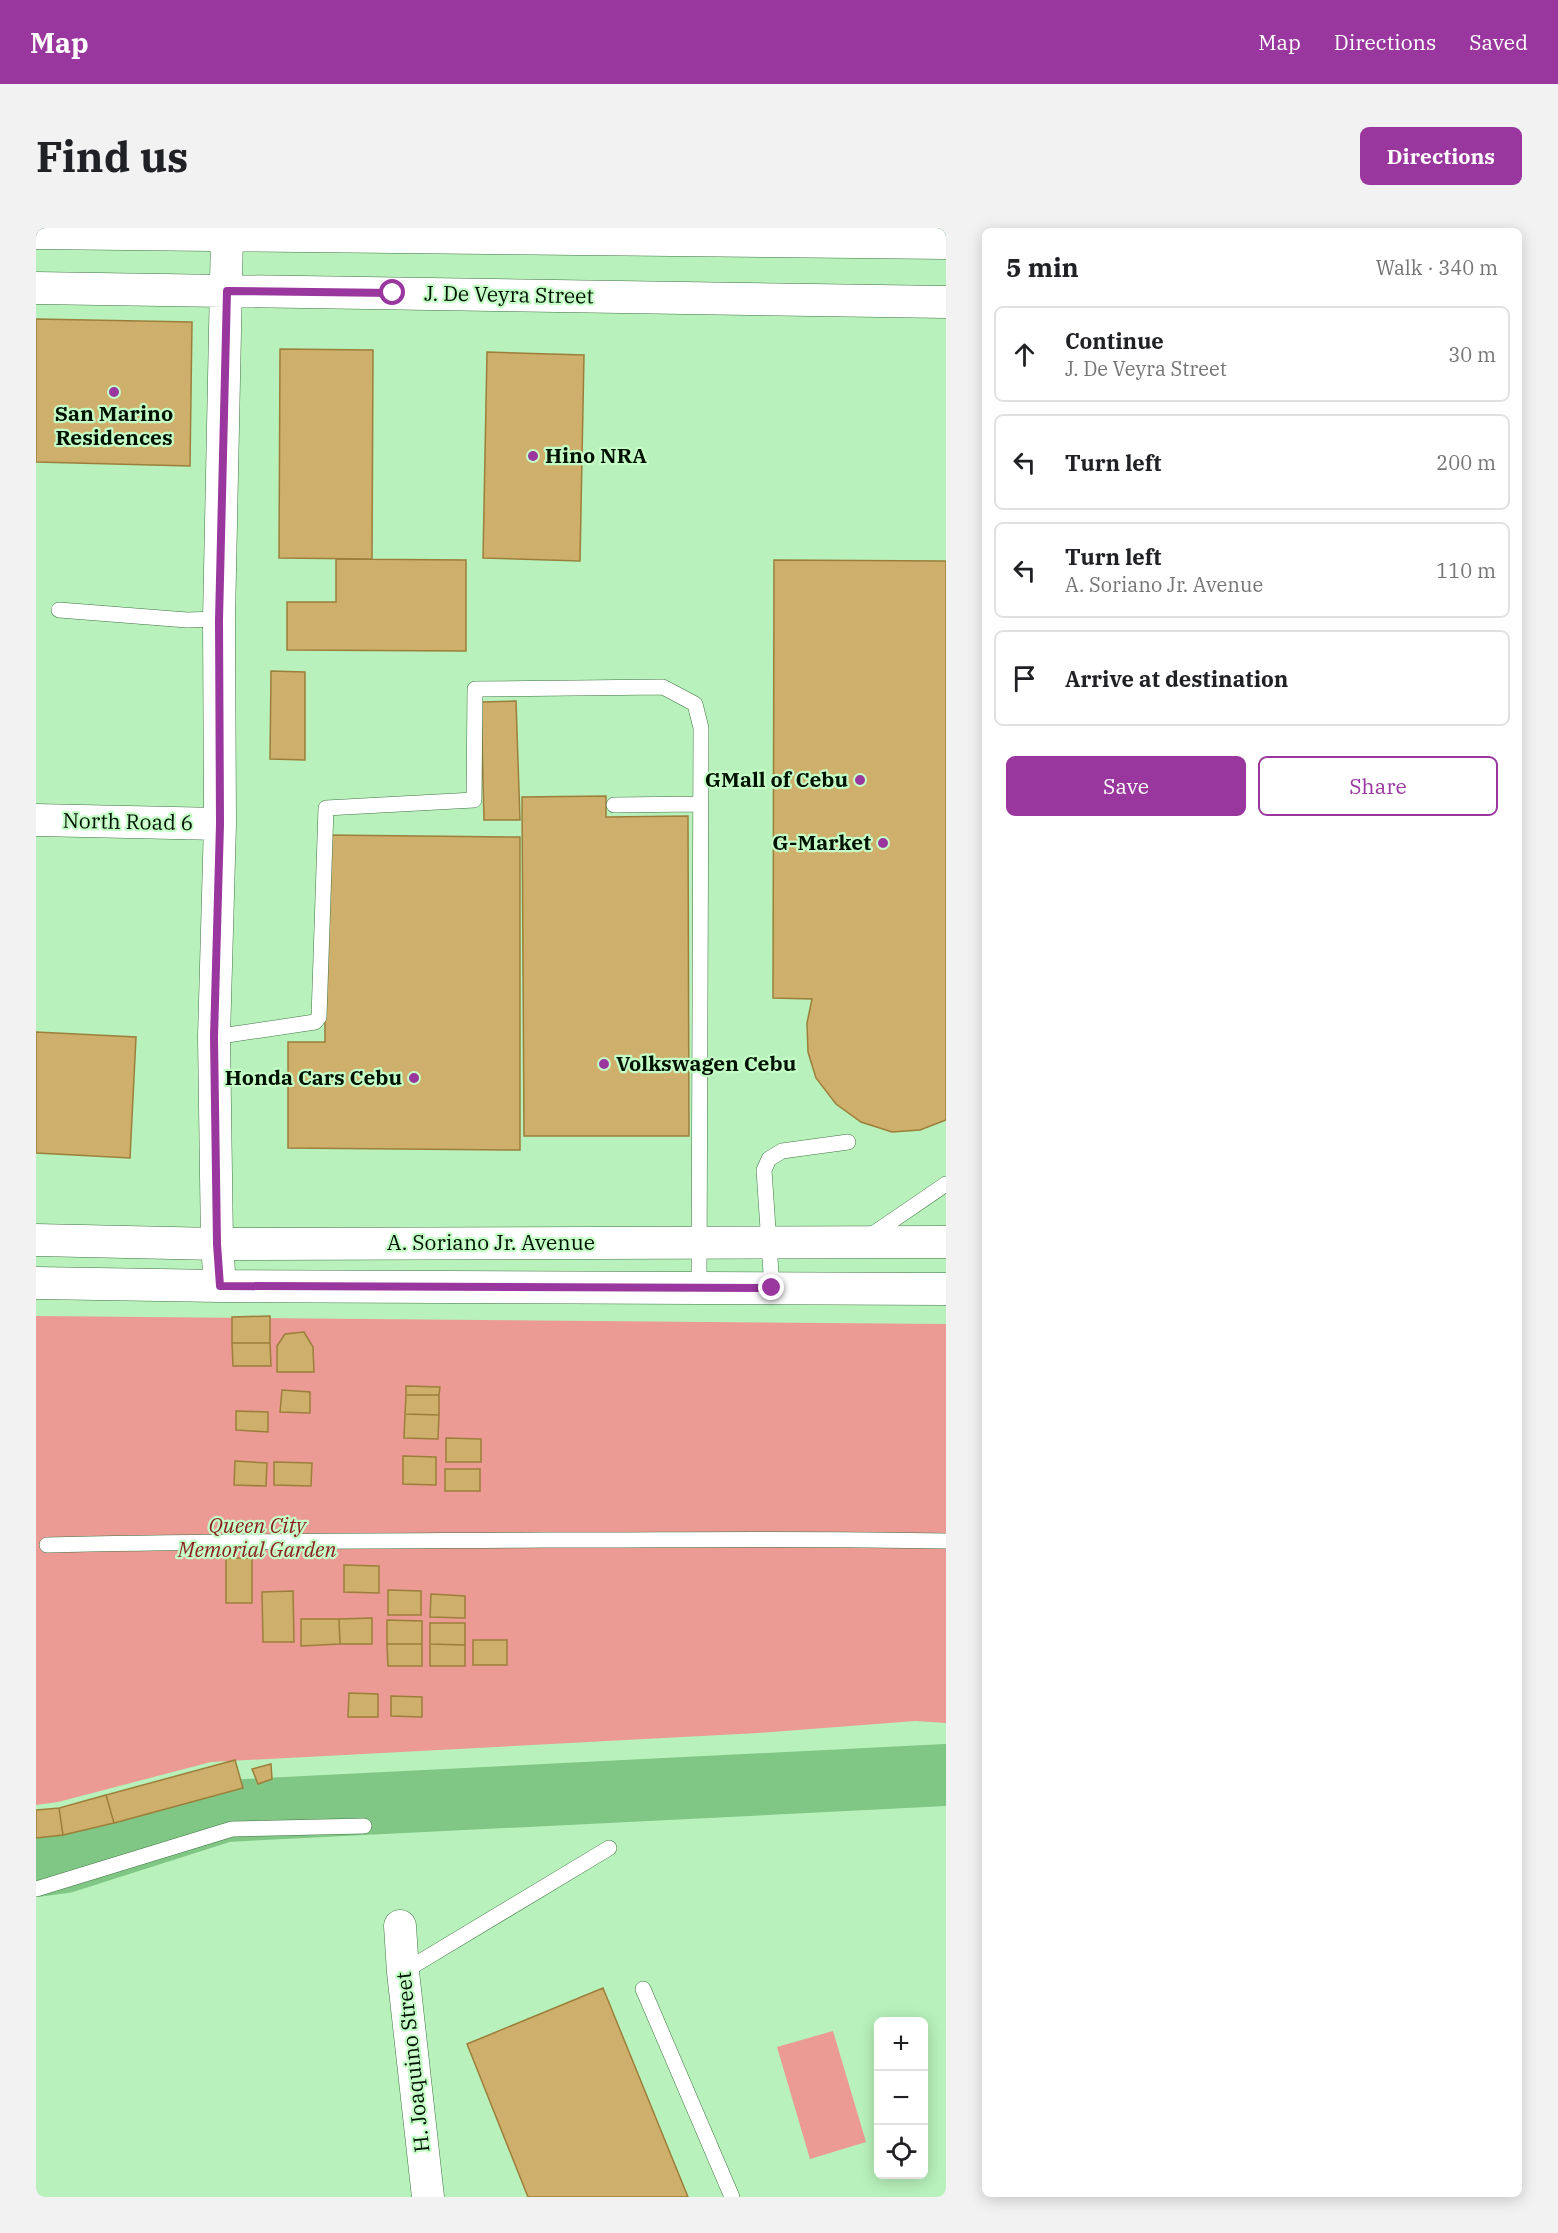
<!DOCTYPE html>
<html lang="en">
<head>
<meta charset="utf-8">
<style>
  body { margin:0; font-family:"IBM Plex Serif",serif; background:#f2f2f2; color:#202124 }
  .controls { position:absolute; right:18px; bottom:18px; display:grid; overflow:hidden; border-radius:9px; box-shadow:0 3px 15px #0003 }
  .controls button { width:54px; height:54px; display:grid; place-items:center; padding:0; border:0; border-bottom:2px solid #e0e0e0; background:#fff; color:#202124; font:30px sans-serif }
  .stop { position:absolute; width:18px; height:18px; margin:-14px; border:4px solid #99379e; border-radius:50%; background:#fff }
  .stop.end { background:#99379e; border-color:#fff; box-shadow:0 2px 6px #0008 }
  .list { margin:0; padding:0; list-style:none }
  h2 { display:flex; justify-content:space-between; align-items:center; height:78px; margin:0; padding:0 24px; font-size:26px }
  h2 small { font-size:20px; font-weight:400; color:#757577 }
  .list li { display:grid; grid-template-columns:39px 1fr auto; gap:18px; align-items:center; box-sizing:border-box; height:96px; margin:0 12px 12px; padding:0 12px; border:2px solid #e0e0e0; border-radius:9px }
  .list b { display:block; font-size:22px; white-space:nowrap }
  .list p { margin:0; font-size:20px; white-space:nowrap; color:#757577 }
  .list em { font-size:20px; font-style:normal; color:#757577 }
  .actions { display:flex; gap:12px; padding:18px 24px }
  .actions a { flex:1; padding:14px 0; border:2px solid #99379e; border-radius:9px; text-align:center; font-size:21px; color:#99379e }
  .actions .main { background:#99379e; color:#fff }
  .icon { flex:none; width:33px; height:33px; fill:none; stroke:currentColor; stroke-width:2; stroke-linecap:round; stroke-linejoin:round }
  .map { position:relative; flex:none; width:910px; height:1969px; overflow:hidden; border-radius:9px }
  header { display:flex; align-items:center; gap:36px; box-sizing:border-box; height:84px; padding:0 30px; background:#99379e; color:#fff }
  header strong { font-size:28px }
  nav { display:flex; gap:33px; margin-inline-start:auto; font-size:21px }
  .intro { display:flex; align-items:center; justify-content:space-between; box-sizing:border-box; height:144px; padding:0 36px }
  h1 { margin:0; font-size:42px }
  .button { padding:15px 27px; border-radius:9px; background:#99379e; color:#fff; font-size:21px; font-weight:700 }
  main { display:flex; gap:36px; padding:0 36px }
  aside { flex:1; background:#fff; border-radius:9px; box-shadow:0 3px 15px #0003 }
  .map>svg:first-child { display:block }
</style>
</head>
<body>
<header>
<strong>Map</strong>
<nav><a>Map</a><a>Directions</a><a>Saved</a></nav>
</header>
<div class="intro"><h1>Find us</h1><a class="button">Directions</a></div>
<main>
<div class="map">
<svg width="910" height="1969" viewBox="0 0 910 1969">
  <rect width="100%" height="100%" fill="#b8f1bb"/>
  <path fill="#eb9b93" d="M0 1088 910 1096V1495L879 1493 722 1505 175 1534 22 1574 0 1577Z
    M797 1803 830 1914 774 1931 741 1819Z"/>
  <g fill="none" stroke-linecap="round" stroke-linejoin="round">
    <path stroke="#80c685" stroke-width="62" d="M0 1638 29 1634 189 1583 910 1547"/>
  </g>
  <path fill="#ceaf6b" stroke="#9c7f3b" stroke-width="1.5" d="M0 91 156 94 154 238 0 234Z
    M244 121 337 122 336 331 243 330Z
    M451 124 548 127 544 333 447 330Z
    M300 331 430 332V423L251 422V374H300Z
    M738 332 910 333V892L884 902 856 904 825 894 800 876 780 850 772 824 771 795 776 771 737 770Z
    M235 443 269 444V532L234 531Z
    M480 473 484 592H448L445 474Z
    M570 568V589L652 588 653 908H488L486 569Z
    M289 607 484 609V922L252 920V814H289Z
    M0 804 100 809 94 930 0 925Z
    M234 1088V1115H196V1089Z
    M268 1104 277 1119 278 1144H241V1118L249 1106Z
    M196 1115H234L235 1138H197Z
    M370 1158 404 1159 403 1167H370Z
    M246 1162 274 1164V1185L244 1184Z
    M370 1167H403V1187L369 1186Z
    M200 1183 232 1184V1204L200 1202Z
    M369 1186 403 1187 402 1211 368 1210Z
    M410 1210 445 1211V1234H410Z
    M367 1228 400 1229V1257L367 1256Z
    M199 1233 231 1235 230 1258 198 1257Z
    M238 1234 276 1235 275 1258 238 1257Z
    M409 1241H444V1263H409Z
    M190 1330H216V1375H190Z
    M308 1337 343 1338V1365L308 1364Z
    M352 1362 385 1363V1387H352Z
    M257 1363 258 1414H227L226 1364Z
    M395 1366 429 1368V1390L394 1389Z
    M336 1390V1416H304L303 1391Z
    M265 1391H303L304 1416 265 1418Z
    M351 1392 386 1393V1416H351Z
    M394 1395H429V1417L394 1416Z
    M437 1412H471V1437H437Z
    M351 1416H386V1438H352Z
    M394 1416 429 1417V1438H394Z
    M313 1465 342 1466V1489H312Z
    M355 1468 386 1469V1489L355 1488Z
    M199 1532 207 1560 78 1595 70 1567Z
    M235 1536 236 1551 222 1556 216 1541Z
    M70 1567 78 1595 27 1607 23 1580Z
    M23 1580 27 1607 0 1610V1582Z
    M567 1760 652 1969H492L431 1816Z"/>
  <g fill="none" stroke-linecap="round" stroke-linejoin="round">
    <defs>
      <path id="lane" d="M23 382 151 392 183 391
        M578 577 663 576
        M178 809 279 794 283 789 290 580 438 572 439 461 627 459 659 476 665 500 663 1060
        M831 1010 910 956
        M736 1060 728 942 733 931 746 923 812 914
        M11 1317C177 1313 344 1313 510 1312 644 1312 777 1310 910 1313
        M0 1661 196 1601 328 1598
        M367 1744 573 1620
        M607 1761 696 1969"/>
      <path id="street" d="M0 5 910 15
        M0 60 910 74
        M0 592 184 596
        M0 1012 181 1016 910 1014
        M0 1055 184 1058 910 1061
        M184 1058 181 1016 178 809 184 596 183 391 191 7
        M364 1698 367 1744 392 1969"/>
    </defs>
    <use href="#lane" stroke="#407444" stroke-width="16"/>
    <use href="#street" stroke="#407444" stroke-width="33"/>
    <use href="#lane" stroke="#fff" stroke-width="15"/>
    <use href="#street" stroke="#fff" stroke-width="32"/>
  </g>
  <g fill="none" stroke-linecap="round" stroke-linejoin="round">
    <path stroke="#99379e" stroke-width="8" d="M357 65 191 63 183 392 184 596 178 809 181 1016 184 1058 736 1060"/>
  </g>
  <g fill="#99379e" stroke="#c5ffc7" stroke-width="2">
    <circle cx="78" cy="164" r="6"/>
    <circle cx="497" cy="228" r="6"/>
    <circle cx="824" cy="552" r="6"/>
    <circle cx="847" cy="615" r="6"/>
    <circle cx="568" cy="836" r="6"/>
    <circle cx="378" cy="850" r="6"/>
  </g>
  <g text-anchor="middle" stroke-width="4.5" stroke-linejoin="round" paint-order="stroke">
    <g font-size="21" fill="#011202" stroke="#c5ffc7">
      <text transform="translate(473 67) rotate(1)" y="7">J. De Veyra Street</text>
      <text transform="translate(92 594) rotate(1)" y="7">North Road 6</text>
      <text x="455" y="1022">A. Soriano Jr. Avenue</text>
      <text transform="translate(377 1834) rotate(-96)" y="7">H. Joaquino Street</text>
    </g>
    <g font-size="21" font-weight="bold" fill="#011202" stroke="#c5ffc7" text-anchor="end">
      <text x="78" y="193" text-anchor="middle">San Marino<tspan x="78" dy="24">Residences</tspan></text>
      <text x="509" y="235" text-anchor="start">Hino NRA</text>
      <text x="812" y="559">GMall of Cebu</text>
      <text x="835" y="622">G-Market</text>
      <text x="580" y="843" text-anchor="start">Volkswagen Cebu</text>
      <text x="366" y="857">Honda Cars Cebu</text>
    </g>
    <g font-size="21" font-style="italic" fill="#8b1d1e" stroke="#c5ffc7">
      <text x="221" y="1305">Queen City<tspan x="221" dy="24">Memorial Garden</tspan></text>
    </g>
  </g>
</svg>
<div class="controls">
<button>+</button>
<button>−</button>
<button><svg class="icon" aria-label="locate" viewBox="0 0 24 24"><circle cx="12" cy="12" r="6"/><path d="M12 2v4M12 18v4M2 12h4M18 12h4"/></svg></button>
</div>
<div class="stop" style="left:357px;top:65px"></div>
<div class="stop end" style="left:736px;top:1060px"></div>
</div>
<aside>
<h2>5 min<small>Walk · 340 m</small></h2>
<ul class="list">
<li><svg class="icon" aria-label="ahead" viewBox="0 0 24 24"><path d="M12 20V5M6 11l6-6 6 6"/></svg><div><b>Continue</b><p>J. De Veyra Street</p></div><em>30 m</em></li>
<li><svg class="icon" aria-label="left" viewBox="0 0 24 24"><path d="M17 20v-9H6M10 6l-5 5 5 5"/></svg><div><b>Turn left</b></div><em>200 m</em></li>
<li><svg class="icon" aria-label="left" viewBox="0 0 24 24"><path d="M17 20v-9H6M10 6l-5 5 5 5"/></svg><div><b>Turn left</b><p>A. Soriano Jr. Avenue</p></div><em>110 m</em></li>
<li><svg class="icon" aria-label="arrive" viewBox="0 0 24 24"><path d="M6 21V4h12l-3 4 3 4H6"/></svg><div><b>Arrive at destination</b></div></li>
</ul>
<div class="actions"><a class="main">Save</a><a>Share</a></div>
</aside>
</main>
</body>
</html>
